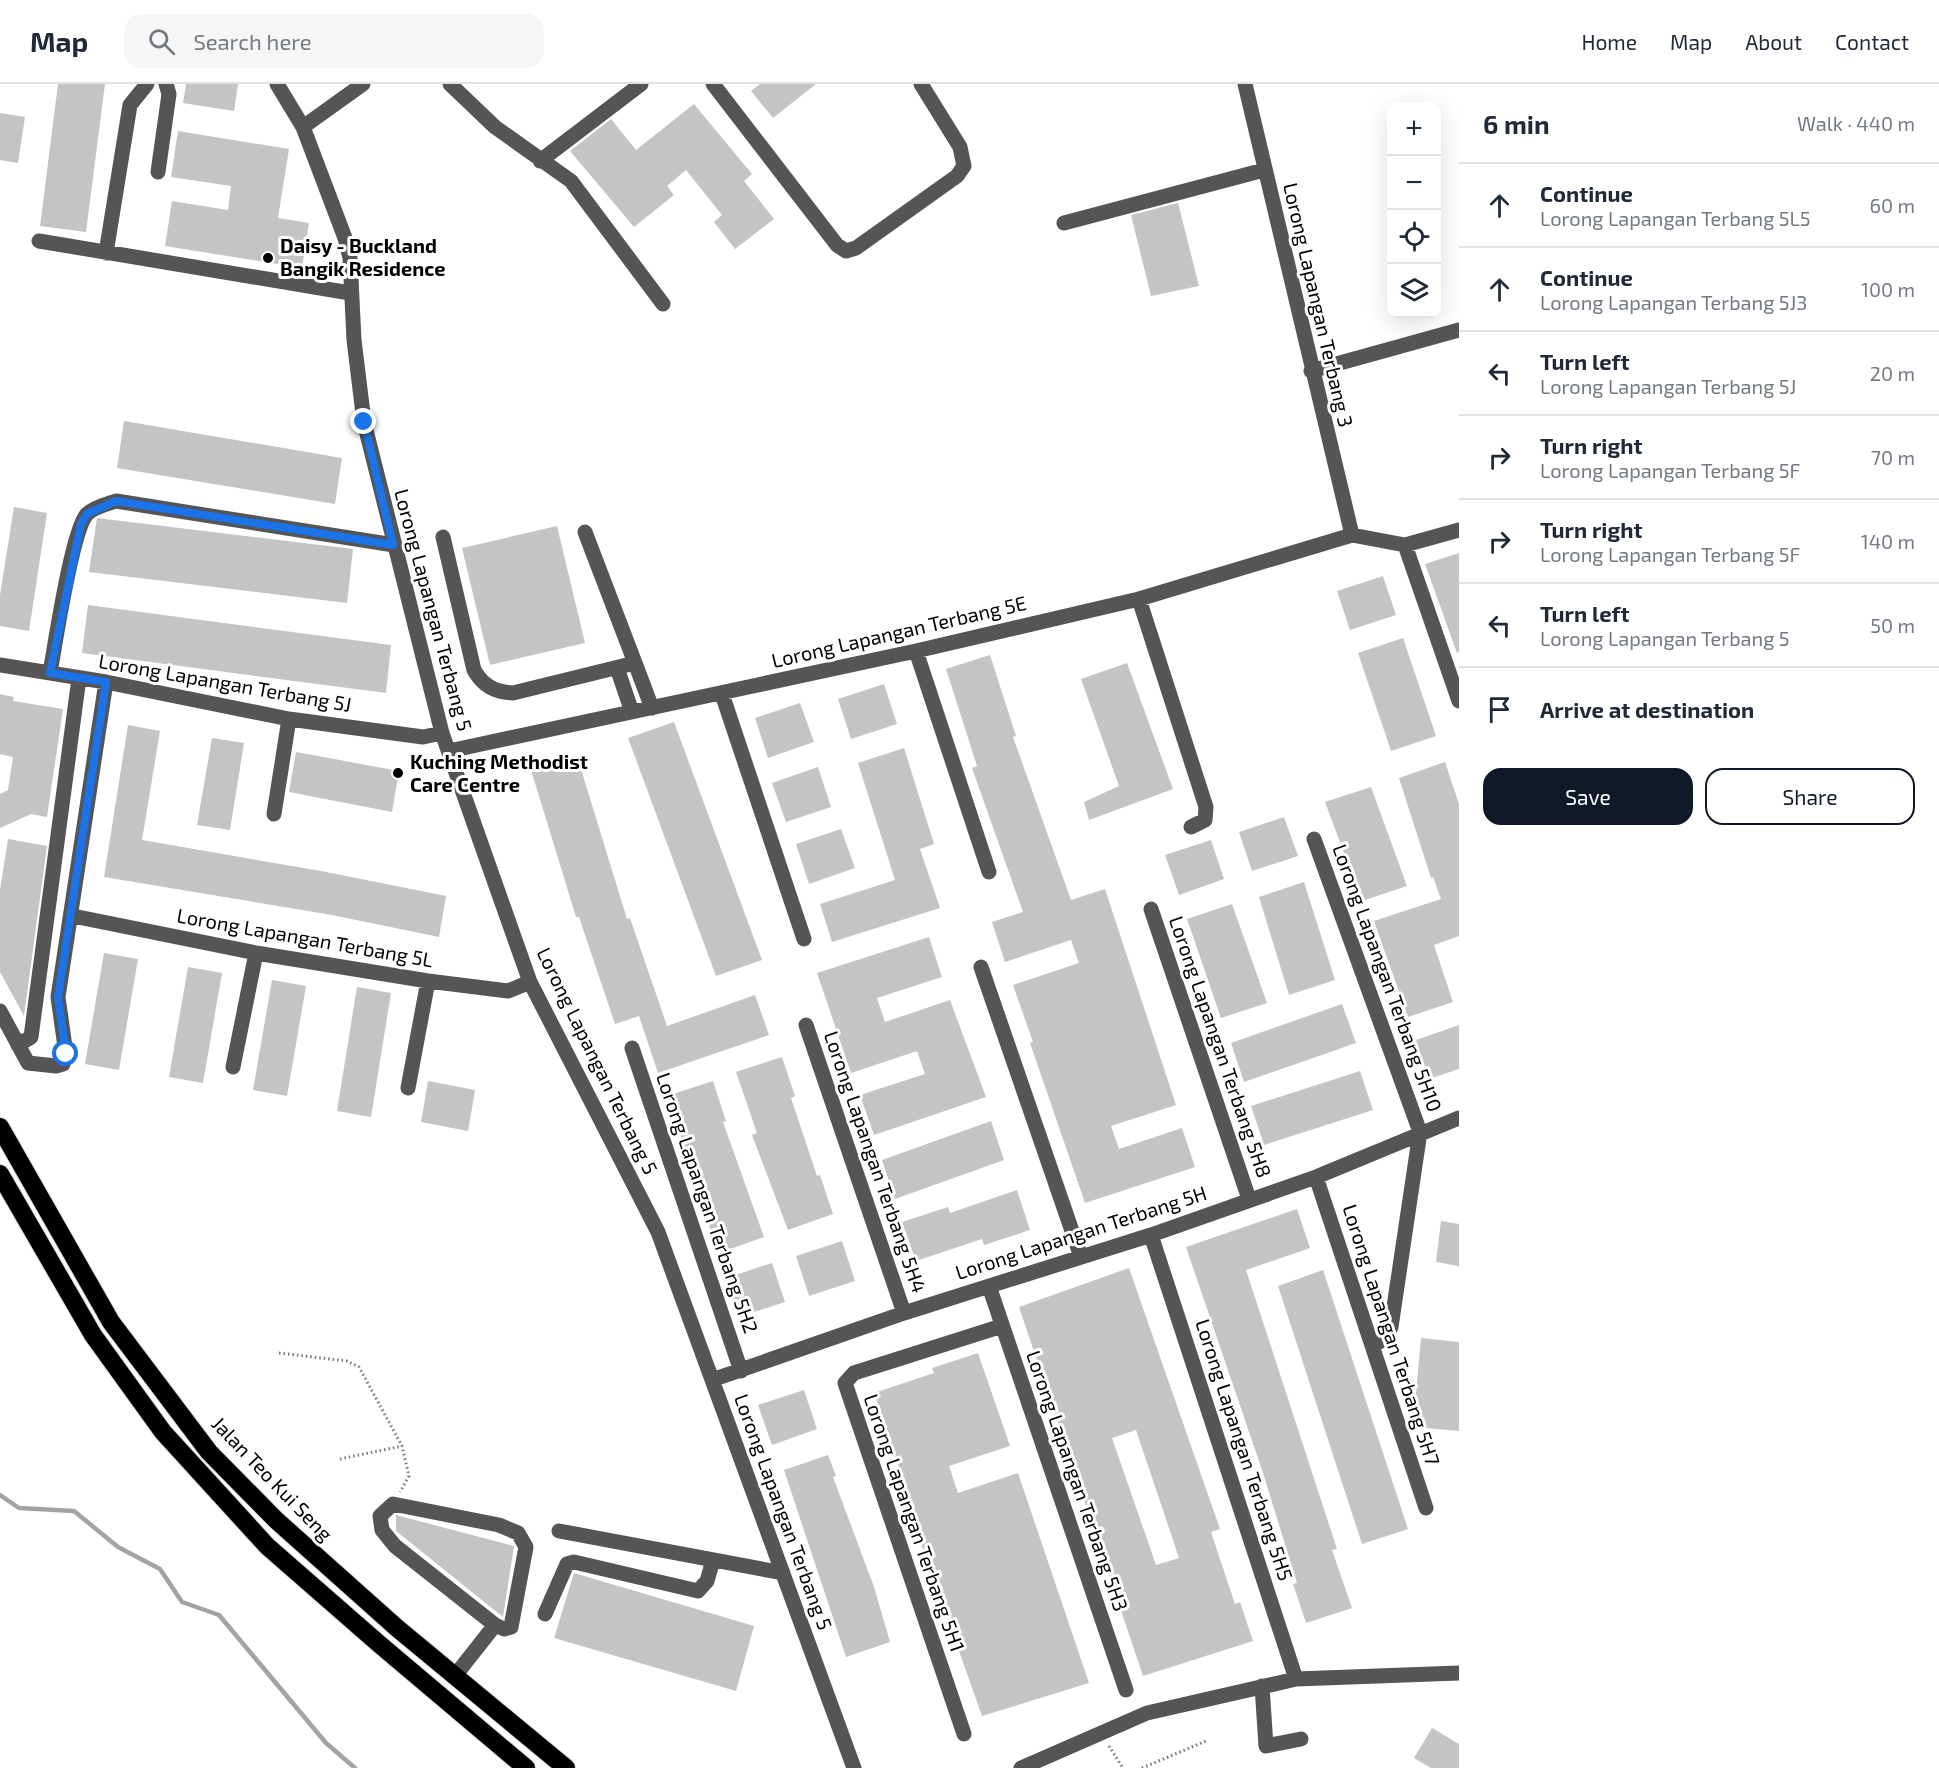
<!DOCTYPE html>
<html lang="en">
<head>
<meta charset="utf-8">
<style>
  body { margin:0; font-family:"Exo 2",sans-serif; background:#f6f6f7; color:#1f2937 }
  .controls { position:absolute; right:18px; top:18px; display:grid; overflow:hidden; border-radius:12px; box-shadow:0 6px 24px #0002 }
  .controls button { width:54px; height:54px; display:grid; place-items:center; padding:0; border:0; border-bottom:2px solid #e0e1e3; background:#fff; color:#1f2937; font:30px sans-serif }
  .stop { position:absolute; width:18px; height:18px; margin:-14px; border:4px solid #1a73e8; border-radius:50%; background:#fff }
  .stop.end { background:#1a73e8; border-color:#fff; box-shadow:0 2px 6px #0008 }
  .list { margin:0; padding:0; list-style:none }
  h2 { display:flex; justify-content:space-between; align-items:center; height:78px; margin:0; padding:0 24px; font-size:26px }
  h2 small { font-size:20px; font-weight:400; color:#747a83 }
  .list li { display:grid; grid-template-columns:39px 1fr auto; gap:18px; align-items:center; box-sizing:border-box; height:84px; padding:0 24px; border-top:2px solid #e0e1e3 }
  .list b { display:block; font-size:22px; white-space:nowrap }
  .list p { margin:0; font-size:20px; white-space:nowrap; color:#747a83 }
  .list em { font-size:20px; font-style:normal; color:#747a83 }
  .actions { display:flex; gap:12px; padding:18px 24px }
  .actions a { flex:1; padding:14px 0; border:2px solid #111827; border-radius:18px; text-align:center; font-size:21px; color:#111827 }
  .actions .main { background:#111827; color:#fff }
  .icon { flex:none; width:33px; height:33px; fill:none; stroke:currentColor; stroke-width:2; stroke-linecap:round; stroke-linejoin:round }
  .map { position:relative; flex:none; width:1459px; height:1684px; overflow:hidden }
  header { display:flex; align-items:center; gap:36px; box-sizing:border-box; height:84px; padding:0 30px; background:#fff; border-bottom:2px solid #e0e1e3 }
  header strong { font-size:28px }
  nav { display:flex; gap:33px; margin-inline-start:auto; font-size:21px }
  .search { width:420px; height:54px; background:#f6f6f7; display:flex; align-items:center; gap:15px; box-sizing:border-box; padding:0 21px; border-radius:18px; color:#747a83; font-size:22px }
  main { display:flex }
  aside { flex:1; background:#fff }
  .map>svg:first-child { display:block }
</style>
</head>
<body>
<header>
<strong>Map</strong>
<div class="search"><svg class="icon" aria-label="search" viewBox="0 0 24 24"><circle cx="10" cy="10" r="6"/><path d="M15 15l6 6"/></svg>Search here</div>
<nav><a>Home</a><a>Map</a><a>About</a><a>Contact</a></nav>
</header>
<main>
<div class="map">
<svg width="1459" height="1684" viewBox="0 0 1459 1684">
  <rect width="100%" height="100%" fill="#fff"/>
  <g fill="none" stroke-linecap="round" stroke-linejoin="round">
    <path stroke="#a3a3a3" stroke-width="4.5" d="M0 1411 19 1424 74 1427 118 1463 160 1485 182 1518 219 1531 326 1659 355 1684"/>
  </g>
  <path fill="#c4c4c4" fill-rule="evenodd" d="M58 0H105L86 148 40 142Z
    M186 0H238L234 27 183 19Z
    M760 0H816L773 34 751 7Z
    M694 20 752 90 744 97 774 135 735 165 714 138 722 131 686 86 667 102 674 111 634 143 570 67 611 35 636 66Z
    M0 29 25 33 18 79 0 76Z
    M178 47 289 65 278 134 309 139 302 184 165 162 172 117 228 126 231 102 171 93Z
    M1178 119 1199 202 1151 212 1131 131Z
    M124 337 342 374 335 420 117 384Z
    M14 423 47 429 29 547 0 542V511Z
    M97 434 353 465 347 519 89 488Z
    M557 442 585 559 490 581 462 464Z
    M1459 469V568L1457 569 1425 480Z
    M1383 492 1396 531 1350 546 1337 507Z
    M88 521 391 561 386 609 82 569Z
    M1403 554 1436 652 1391 667 1358 569Z
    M990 571 1016 652 1013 653 1071 816 1105 805 1176 1021 1111 1042 1119 1065 1182 1044 1195 1083 1085 1119 1030 959 1033 958 1013 901 1079 879 1071 856 1005 878 992 838 1023 828 972 684 977 682 946 585Z
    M1127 579 1173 705 1089 736 1084 718 1119 702 1081 595Z
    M884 600 897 640 851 655 838 615Z
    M0 610 14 613 13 617 63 625 47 733 31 730 0 744V710L8 706 13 673 0 670Z
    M800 619 814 658 768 674 755 634Z
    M674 638 762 876 716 892 628 654Z
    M128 641 160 647 142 756 321 787 446 812 439 853 332 831 104 793Z
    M212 654 244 659 230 746 197 741Z
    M904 664 934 760 920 765 940 824 832 858 820 820 895 796 858 679Z
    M296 668 399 687 392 728 289 708Z
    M577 672 627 835 630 834 667 942 755 911 769 951 658 989 639 932 615 940 579 833H576L531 686Z
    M1445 678 1459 720V852L1434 861 1453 918 1408 933 1374 837 1441 815 1433 793 1431 794 1399 694Z
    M818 683 831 723 786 738 772 699Z
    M1371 703 1407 802 1362 817 1325 718Z
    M1284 733 1298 772 1252 787 1239 748Z
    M841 745 855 784 809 800 796 760Z
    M8 755 47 762 24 932 0 888V806Z
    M1211 756 1224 795 1179 811 1165 771Z
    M1304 798 1335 896 1289 911 1259 813Z
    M1232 820 1267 919 1221 934 1187 835Z
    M929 853 942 893 877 914 885 938 950 916 986 1013 874 1051 860 1011 925 990 917 967 851 989 817 889Z
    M104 869 138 875 119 986 85 980Z
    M188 883 222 889 203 999 169 993Z
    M272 896 306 902 287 1012 253 1006Z
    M357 903 391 909 371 1033 337 1027Z
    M1342 920 1356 959 1244 998 1231 959Z
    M1459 941V985L1429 995 1416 956Z
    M782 973 795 1012 791 1014 817 1092 820 1091 833 1130 788 1146 752 1051 757 1049 736 988Z
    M1360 987 1373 1026 1264 1061 1251 1022Z
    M428 997 475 1006 468 1047 421 1038Z
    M713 997 726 1037 723 1038 764 1153 719 1169 684 1072 687 1071 667 1012Z
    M991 1037 1004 1076 895 1115 882 1076Z
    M1017 1106 1030 1146 984 1161 982 1155 916 1177 902 1138 948 1123 950 1129Z
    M1297 1125 1310 1164 1246 1186 1337 1465 1332 1466 1352 1524 1306 1539 1293 1500 1297 1499 1263 1389 1186 1163Z
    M1441 1137 1459 1140V1182L1436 1178Z
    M842 1157 855 1197 809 1212 796 1172Z
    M772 1179 785 1218 739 1233 726 1194Z
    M1129 1184 1220 1445 1211 1448 1235 1520 1240 1518 1253 1557 1143 1592 1019 1223ZM1136 1346 1179 1474 1156 1481 1112 1354Z
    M1323 1186 1408 1445 1362 1460 1278 1202Z
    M1421 1254 1459 1258V1347L1413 1343Z
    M978 1269 1010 1362 949 1382 958 1409 1018 1389 1089 1599 982 1632 908 1423 912 1422 874 1309 934 1289 932 1284Z
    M804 1306 817 1345 772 1361 758 1321Z
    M828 1371 836 1392 833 1393 874 1503 890 1558 846 1573 784 1386Z
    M396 1431 514 1462 503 1533 396 1447Z
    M574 1489 754 1542 736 1607 554 1554Z
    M1432 1644 1459 1660V1684H1431L1414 1674Z"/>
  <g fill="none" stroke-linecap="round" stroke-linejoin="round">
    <defs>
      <path id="highway" d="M0 1043 111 1238 209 1368 276 1436 397 1544 566 1684
        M0 1090 93 1251 163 1348 267 1462 378 1559 526 1684"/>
    </defs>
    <use href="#highway" stroke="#dbdbdb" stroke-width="20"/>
    <path stroke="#777" stroke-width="3" stroke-dasharray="1.5 3" stroke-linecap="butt" d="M279 1269 347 1277 359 1283 402 1362 409 1392 400 1408
      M340 1375 402 1362
      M1109 1662 1123 1684
      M1142 1684 1206 1657"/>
    <path stroke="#555" stroke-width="15" d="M277 0 303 43 345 154 350 174 354 256 364 338 442 649 530 898 658 1148 854 1684
      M450 0 495 43 571 97 663 220
      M713 0 837 161 846 167 856 164 957 92 964 82 960 63 921 0
      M1245 0 1352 451
      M303 43 363 0
      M540 77 641 0
      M158 88 169 10 166 0
      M1064 139 1264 86
      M39 157 350 209
      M106 169 130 21 147 0
      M1311 287 1459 246
      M443 453 474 586C483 602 495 608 513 609L635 579 585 448
      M1405 461 1459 617
      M1139 515 1206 723 1205 736 1191 743
      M916 567 989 788
      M635 579 652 624
      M0 581 106 598 289 635 423 653 442 649
      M617 584 632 628
      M50 589C55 561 72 446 87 430 94 423 107 420 116 417L394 461
      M722 610 804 855
      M449 667 916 567 1139 515 1352 451 1405 461 1459 446
      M274 730 289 635
      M1314 755 1420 1048 1391 1243 1384 1255 1374 1261
      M1151 825 1249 1115
      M73 832 256 869 428 897 508 907 530 898
      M981 883 1081 1173
      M0 927 28 979 56 982 63 980 66 970 58 913 106 598
      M806 941 904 1229
      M18 961 31 953 79 594
      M632 964 741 1287
      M233 983 256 869
      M408 1004 428 897
      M1316 1093 1426 1424
      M1151 1151 1296 1595
      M989 1202 1126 1606
      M712 1296 904 1229 1151 1151 1316 1093 1459 1034
      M559 1447 783 1489
      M545 1530 567 1480 574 1478 698 1507 707 1497 713 1476
      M454 1593 495 1541 504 1545 511 1543 526 1463 518 1449 499 1441 393 1420 380 1432 382 1446 395 1462 495 1541
      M1262 1602 1266 1662 1301 1655
      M964 1650 845 1299 854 1289 1002 1242
      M1021 1684 1147 1629 1296 1595 1459 1589"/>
    <use href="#highway" stroke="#000" stroke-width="18"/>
  </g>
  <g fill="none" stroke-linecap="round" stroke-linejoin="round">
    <path stroke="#1a73e8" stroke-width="8" d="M66 970 58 913 106 598 50 589 81 440 87 430 116 417 393 461 364 338"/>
  </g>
  <g fill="#000" stroke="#fff" stroke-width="2">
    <circle cx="268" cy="174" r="6"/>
    <circle cx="398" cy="689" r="6"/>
  </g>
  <g text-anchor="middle" stroke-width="6" stroke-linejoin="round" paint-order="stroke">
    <g font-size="20" font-weight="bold" fill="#000" stroke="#fff" text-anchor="start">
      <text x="280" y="169">Daisy - Buckland<tspan x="280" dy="23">Bangik Residence</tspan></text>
      <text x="410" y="685">Kuching Methodist<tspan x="410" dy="23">Care Centre</tspan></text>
    </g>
    <g font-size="20" fill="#000" stroke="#fff">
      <text transform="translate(1318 221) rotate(77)" y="7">Lorong Lapangan Terbang 3</text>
      <text transform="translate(433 526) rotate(75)" y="7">Lorong Lapangan Terbang 5</text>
      <text transform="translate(899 548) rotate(-13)" y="7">Lorong Lapangan Terbang 5E</text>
      <text transform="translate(225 599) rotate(10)" y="7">Lorong Lapangan Terbang 5J</text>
      <text transform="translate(305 854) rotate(10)" y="7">Lorong Lapangan Terbang 5L</text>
      <text transform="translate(1387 894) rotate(70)" y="7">Lorong Lapangan Terbang 5H10</text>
      <text transform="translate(1220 963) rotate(71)" y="7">Lorong Lapangan Terbang 5H8</text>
      <text transform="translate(597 977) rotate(64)" y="7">Lorong Lapangan Terbang 5</text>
      <text transform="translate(875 1078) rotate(71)" y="7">Lorong Lapangan Terbang 5H4</text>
      <text transform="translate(707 1119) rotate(71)" y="7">Lorong Lapangan Terbang 5H2</text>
      <text transform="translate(1081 1149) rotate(-18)" y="7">Lorong Lapangan Terbang 5H</text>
      <text transform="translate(1391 1251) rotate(72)" y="7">Lorong Lapangan Terbang 5H7</text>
      <text transform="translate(1244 1366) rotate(72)" y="7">Lorong Lapangan Terbang 5H5</text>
      <text transform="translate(272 1395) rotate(46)" y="7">Jalan Teo Kui Seng</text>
      <text transform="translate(1077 1397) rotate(71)" y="7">Lorong Lapangan Terbang 5H3</text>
      <text transform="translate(783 1428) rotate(70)" y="7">Lorong Lapangan Terbang 5</text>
      <text transform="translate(914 1439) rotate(71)" y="7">Lorong Lapangan Terbang 5H1</text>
    </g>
  </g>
</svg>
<div class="controls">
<button>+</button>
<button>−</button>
<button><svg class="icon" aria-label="locate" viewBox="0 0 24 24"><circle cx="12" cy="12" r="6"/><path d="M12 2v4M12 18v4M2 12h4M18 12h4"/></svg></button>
<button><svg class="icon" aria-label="layers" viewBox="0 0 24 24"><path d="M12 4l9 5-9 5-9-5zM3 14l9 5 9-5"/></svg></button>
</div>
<div class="stop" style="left:66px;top:970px"></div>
<div class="stop end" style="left:364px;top:338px"></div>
</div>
<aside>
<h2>6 min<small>Walk · 440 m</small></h2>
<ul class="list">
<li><svg class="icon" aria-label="ahead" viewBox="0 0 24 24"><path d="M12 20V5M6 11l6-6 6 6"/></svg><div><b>Continue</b><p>Lorong Lapangan Terbang 5L5</p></div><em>60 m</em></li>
<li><svg class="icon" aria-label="ahead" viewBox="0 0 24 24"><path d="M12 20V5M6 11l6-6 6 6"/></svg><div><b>Continue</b><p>Lorong Lapangan Terbang 5J3</p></div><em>100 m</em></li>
<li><svg class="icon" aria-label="left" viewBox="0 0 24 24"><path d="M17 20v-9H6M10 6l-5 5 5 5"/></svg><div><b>Turn left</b><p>Lorong Lapangan Terbang 5J</p></div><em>20 m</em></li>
<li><svg class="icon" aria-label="right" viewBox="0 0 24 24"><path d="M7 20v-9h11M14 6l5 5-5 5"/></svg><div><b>Turn right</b><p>Lorong Lapangan Terbang 5F</p></div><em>70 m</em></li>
<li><svg class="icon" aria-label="right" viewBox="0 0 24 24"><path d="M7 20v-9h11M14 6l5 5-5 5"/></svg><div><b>Turn right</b><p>Lorong Lapangan Terbang 5F</p></div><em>140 m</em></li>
<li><svg class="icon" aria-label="left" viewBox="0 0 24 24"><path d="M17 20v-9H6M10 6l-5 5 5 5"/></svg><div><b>Turn left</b><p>Lorong Lapangan Terbang 5</p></div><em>50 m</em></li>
<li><svg class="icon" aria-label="arrive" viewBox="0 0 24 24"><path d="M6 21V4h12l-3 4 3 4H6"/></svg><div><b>Arrive at destination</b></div></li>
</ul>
<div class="actions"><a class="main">Save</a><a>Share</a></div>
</aside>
</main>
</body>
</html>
